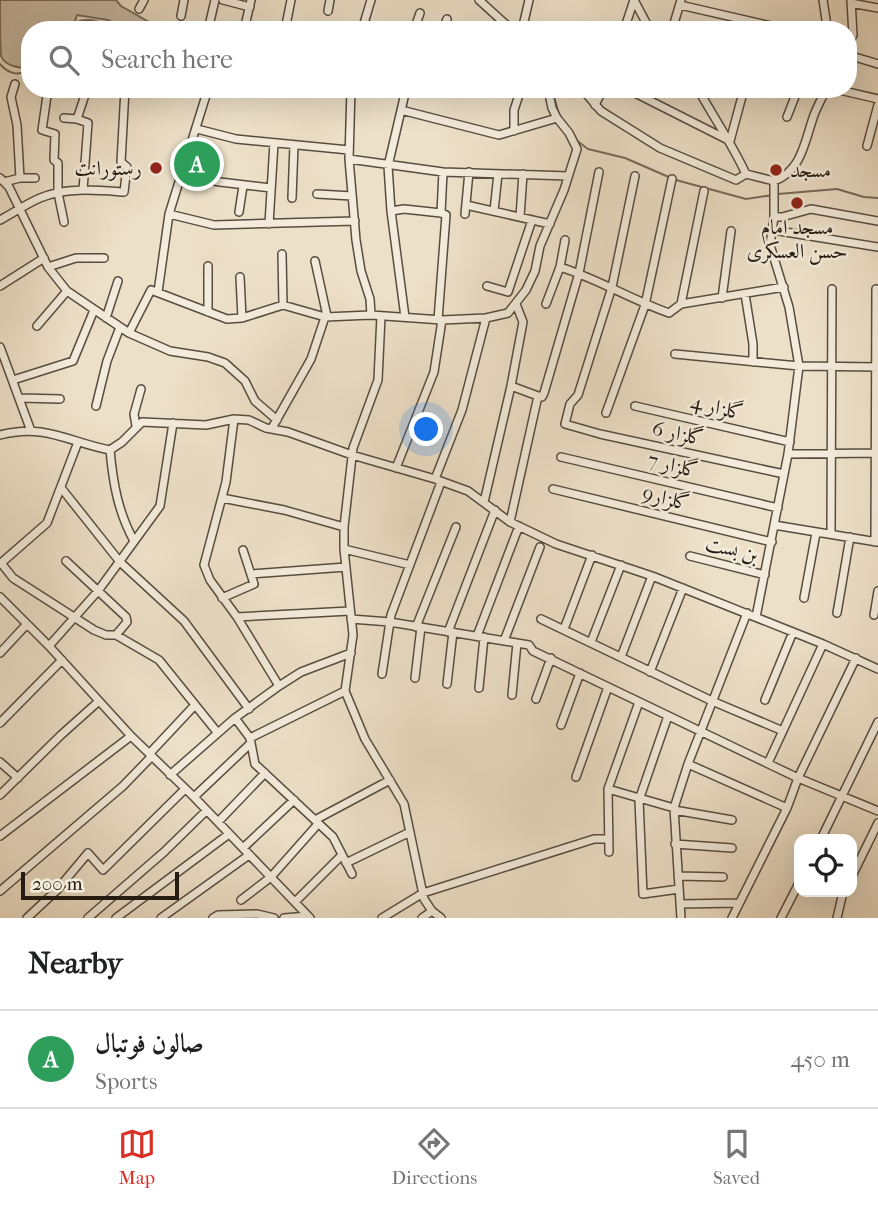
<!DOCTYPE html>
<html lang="en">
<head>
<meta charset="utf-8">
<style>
  body { margin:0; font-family:"IM FELL French Canon",Amiri,serif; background:#f2f2f2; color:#202124 }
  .controls { position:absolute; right:21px; bottom:21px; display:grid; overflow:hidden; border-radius:14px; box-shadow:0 7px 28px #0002 }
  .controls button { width:63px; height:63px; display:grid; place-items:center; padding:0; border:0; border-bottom:2px solid #e0e0e0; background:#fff; color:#202124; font:35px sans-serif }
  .scale { position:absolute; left:21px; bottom:18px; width:158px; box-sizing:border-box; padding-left:7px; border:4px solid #271c11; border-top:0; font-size:19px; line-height:24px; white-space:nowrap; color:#271c11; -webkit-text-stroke:5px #f3ebdb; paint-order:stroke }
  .you { position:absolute; left:427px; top:430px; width:24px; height:24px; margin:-18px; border:5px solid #fff; border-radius:50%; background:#1a73e8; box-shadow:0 0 0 10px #1a73e833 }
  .badge { display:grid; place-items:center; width:46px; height:46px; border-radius:50%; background:#d93025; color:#fff; font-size:23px; font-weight:700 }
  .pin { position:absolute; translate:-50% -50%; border:4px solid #fff; box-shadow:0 2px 7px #0006 }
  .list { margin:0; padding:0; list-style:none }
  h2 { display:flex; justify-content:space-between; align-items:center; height:91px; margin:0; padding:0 28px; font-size:30px }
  h2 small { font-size:23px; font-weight:400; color:#757577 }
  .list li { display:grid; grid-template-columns:46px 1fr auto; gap:21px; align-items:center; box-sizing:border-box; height:98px; padding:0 28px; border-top:2px solid #e0e0e0 }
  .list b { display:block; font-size:26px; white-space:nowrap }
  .list p { margin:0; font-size:23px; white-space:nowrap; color:#757577 }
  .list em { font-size:23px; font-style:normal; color:#757577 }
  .icon { flex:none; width:38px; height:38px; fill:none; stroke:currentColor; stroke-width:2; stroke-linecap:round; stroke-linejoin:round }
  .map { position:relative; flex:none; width:878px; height:918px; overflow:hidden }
  .search { position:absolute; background:#fff; box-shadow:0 7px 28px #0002; left:21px; right:21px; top:21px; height:77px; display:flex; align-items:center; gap:18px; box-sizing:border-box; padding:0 24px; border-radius:28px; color:#757577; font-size:26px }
  .sheet { height:189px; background:#fff }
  nav { display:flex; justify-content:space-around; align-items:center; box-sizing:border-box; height:98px; border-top:2px solid #e0e0e0; background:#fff; font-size:19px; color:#757577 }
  nav a { display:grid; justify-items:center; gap:4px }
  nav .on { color:#d93025 }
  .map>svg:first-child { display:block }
</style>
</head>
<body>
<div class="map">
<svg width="878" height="918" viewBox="0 0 878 918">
  <rect width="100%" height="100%" fill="#ede0c8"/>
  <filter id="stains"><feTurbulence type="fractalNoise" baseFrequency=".00286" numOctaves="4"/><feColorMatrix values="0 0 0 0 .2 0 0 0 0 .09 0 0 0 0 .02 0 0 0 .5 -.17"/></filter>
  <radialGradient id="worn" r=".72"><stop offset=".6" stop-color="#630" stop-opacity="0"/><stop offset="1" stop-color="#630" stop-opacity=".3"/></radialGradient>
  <path fill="#cbbfa9" stroke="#796e5d" stroke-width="2" d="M0 0H116L121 6 163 30H126L108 20 77 15 72 30H30V67C20 69 5 66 1 56 0 48 0 11 0 0Z"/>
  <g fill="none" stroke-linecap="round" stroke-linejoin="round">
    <path stroke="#76695a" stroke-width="2" d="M75 29 77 22C90 16 105 24 117 30
      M0 64C9 75 18 75 30 71
      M220 89H234
      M552 89 559 115
      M576 140 588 149 625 158 671 178
      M676 180 746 199 773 195
      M778 194 837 189 864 197 878 198"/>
    <defs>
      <path id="minor" d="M223 0 250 7
        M479 0 512 30
        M634 0 650 30
        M823 0 827 26 826 30
        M851 3 878 8
        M680 5 789 30
        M139 9 144 0
        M328 11 330 0
        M181 16 184 0
        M560 26 575 30
        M78 30 80 26H101L109 30
        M208 30 215 0
        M244 30 251 0
        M285 30 291 0
        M362 30 371 0
        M414 30 420 13
        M443 30 447 19
        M522 30 529 0
        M624 30 634 0
        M672 30 681 0
        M848 44 853 35 851 0
        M848 55 878 64
        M15 84 11 97 17 125 20 178
        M48 89 42 130 55 134 54 160 58 163V193L64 222
        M351 89 349 159 356 240 361 271 370 299 371 315
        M582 89 601 111 660 148 736 180 746 174 774 181
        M627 89 730 141 744 89
        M698 89C714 118 732 144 746 174
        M835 89 878 99
        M435 91V89
        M595 105 603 89
        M401 110 499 135 557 118
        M787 117 798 89
        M64 118 77 119
        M197 129 236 139 349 150
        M514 131V110L521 89
        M867 146 878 105
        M349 159 443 172 568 176
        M181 175 220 182 271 188
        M635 176 612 287 578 395 570 404 565 424 600 434 784 474
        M0 178 9 187 48 267 67 291 129 333 170 351 208 357 225 363 245 381 255 401 277 420
        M774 181C802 171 805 140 814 115 817 107 822 98 826 89
        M4 182 20 178H35
        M83 190 88 123 77 119 87 89
        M317 194 352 196
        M292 198 294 145
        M466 205 550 224
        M391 211 404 209 441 213 446 215 438 320
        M494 211 498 174
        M239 212 243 186
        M441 213 443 172
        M169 214 214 225 355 221
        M465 214 469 172
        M520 217 523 174
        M774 217H782L811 209 878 221
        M0 220C13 213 26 204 40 198 66 187 96 190 124 192L127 167 121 162 125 89
        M269 224 274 143
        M773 230 878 247
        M282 254 283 305
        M315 261 327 316
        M48 267 76 258H104
        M560 267C598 279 632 300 669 313L681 304 784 287
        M240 277 242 318
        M0 286 44 258
        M487 286 508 292 532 220
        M158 292 169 214 208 89
        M745 294 753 344V362
        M722 298 731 231
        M546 304 560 267 565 240
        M681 304 704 191
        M208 312V266
        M381 316 378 380 353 448 344 527V549L353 635 345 691 365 739 404 804 424 899 432 911 441 918
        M405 317 391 211 388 166 406 89
        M106 318 118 281
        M37 326 67 291
        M129 333 151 290 227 319 242 318 283 305 325 317
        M0 347 31 431
        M675 354 799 366 878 367
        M13 380 73 361 94 310
        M511 386 538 396
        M20 398 60 399
        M96 406 107 361 120 327
        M635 406 790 442
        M606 413 645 305 672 179
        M234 419 226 482 204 565 210 580 237 617 279 686
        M136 426 134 414 141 389
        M272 428 311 359 325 317 371 315 442 320 486 318 508 313 526 290 535 271 540 246 564 190 577 149 569 133 557 118 552 108 548 89
        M0 435C45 423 68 442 110 450L122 442 142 422 206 425 234 419 249 420 266 428 288 432 352 455 435 479 468 491 510 522 556 544 652 576 823 644 878 669
        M110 450C113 483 118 512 134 541
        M788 454 877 453
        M561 457 778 508
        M396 468 434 372 442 320
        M435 479 462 410 486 318
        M62 489 120 562 184 621 249 709
        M553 489 772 542
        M222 498 284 510 344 527
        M484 502 511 386 523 322 516 304
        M510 522 538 396 542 397 544 393 579 273 599 172
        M774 525 877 542
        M831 534 832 289
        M875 542 876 289
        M344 549 410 565
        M690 556 765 575
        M66 561 126 617 127 622 116 635
        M1 563 13 578 94 630 106 635H116L159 660 217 732
        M0 564 47 523 78 442
        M252 574 346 567
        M0 597 49 646 131 736 194 797 310 918
        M222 598 254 584 243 550
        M804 598 816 533
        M837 613 850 537
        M874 615 878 591
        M237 617 350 611
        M756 617 788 454 799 366 789 307 770 245 774 217V181
        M351 619 390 622 529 645 533 651 798 778 878 811
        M541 619 712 701 783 731
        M416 627 456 527
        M564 629 592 555
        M448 632 495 510
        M477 636 519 526
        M504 641 540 547
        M591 642 621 565
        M49 646 98 591 160 506 173 423
        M0 653 27 624
        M621 657 652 576
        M650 672 683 588
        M382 674 391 615 441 482
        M415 678 421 627
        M447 684 453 632
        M479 688 484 637
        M512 695 517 643
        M536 699 551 658
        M765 700 793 632
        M668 716 639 800 643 894 679 889
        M235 718 250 738 255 764 333 837 352 874
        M0 723 62 660
        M561 725 580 673
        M250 738 345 691
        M150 753 195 705
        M0 762 18 778
        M768 763 823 644
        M688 764 787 808
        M170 775 235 718 279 686 301 672 351 653
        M576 777 608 687
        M608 789 674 808
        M0 795 61 735 99 701
        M194 797 251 743
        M674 810 732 820
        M315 820 390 780
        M218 822 265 773
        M0 836 131 736
        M821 839 878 722
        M675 844 732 848
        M243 848 294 800
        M609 852 608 789 639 702
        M346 863 410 832
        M678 876 723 877
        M852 876 878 823
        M0 891 123 786 152 756
        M241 900 271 877 318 824
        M295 902 342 855
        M680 904 738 903
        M27 918 57 890 88 853 103 870 184 790
        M88 918 164 852 206 811
        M116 918 229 834
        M161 918 249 855
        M213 918 218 915 257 914 274 918
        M284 918 308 916
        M382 918 423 893 594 839H609
        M422 918 432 911
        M681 918 674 808 688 764 747 613
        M732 918 787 808 798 778 856 658
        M781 918 799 883
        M837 918 843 892"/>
    </defs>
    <use href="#minor" stroke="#584d3f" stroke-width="10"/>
    <use href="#minor" stroke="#f3ebdb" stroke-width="7"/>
  </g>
  <g fill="#8f2418" stroke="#f3ebdb" stroke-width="2.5">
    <circle cx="156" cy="168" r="7"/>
    <circle cx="776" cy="170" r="7"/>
    <circle cx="797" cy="203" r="7"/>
  </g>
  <g text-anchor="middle" stroke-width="5" stroke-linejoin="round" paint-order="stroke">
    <g font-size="21" fill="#271c11" stroke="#f3ebdb" text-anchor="end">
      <text x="142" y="175">رستورانت</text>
      <text x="790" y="177" text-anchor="start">مسجد</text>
      <text x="797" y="234" text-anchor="middle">مسجد امام<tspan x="797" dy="24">حسن العسکری</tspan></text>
    </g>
    <g font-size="21" fill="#271c11" stroke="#f3ebdb">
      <text transform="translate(717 407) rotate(13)" y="7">گلزار 4</text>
      <text transform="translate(678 433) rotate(12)" y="7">گلزار 6</text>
      <text transform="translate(673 465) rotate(13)" y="7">گلزار 7</text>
      <text transform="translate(666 498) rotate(14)" y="7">گلزار9</text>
      <text transform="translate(732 549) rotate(14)" y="7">بن بست</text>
    </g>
  </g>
  <rect width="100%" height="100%" filter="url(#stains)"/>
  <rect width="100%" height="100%" fill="url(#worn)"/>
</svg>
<div class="controls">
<button><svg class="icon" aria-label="locate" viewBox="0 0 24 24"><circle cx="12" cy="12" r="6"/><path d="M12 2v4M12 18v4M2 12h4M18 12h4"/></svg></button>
</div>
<div class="scale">200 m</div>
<div class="you"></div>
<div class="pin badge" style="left:197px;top:164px;background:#2e9e5b">A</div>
<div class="search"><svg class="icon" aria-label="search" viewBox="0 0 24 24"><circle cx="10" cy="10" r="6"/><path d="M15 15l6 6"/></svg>Search here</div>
</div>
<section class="sheet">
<h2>Nearby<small></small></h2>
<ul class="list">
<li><span class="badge" style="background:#2e9e5b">A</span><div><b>صالون فوتبال</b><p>Sports</p></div><em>450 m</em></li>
</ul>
</section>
<nav>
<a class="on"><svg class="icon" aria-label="map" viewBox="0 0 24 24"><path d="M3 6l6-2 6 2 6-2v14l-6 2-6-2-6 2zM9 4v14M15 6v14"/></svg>Map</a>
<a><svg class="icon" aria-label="directions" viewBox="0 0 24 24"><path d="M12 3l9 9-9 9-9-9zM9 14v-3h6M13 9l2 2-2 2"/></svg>Directions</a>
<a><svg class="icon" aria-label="saved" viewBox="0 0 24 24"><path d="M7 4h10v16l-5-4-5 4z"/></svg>Saved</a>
</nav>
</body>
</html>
